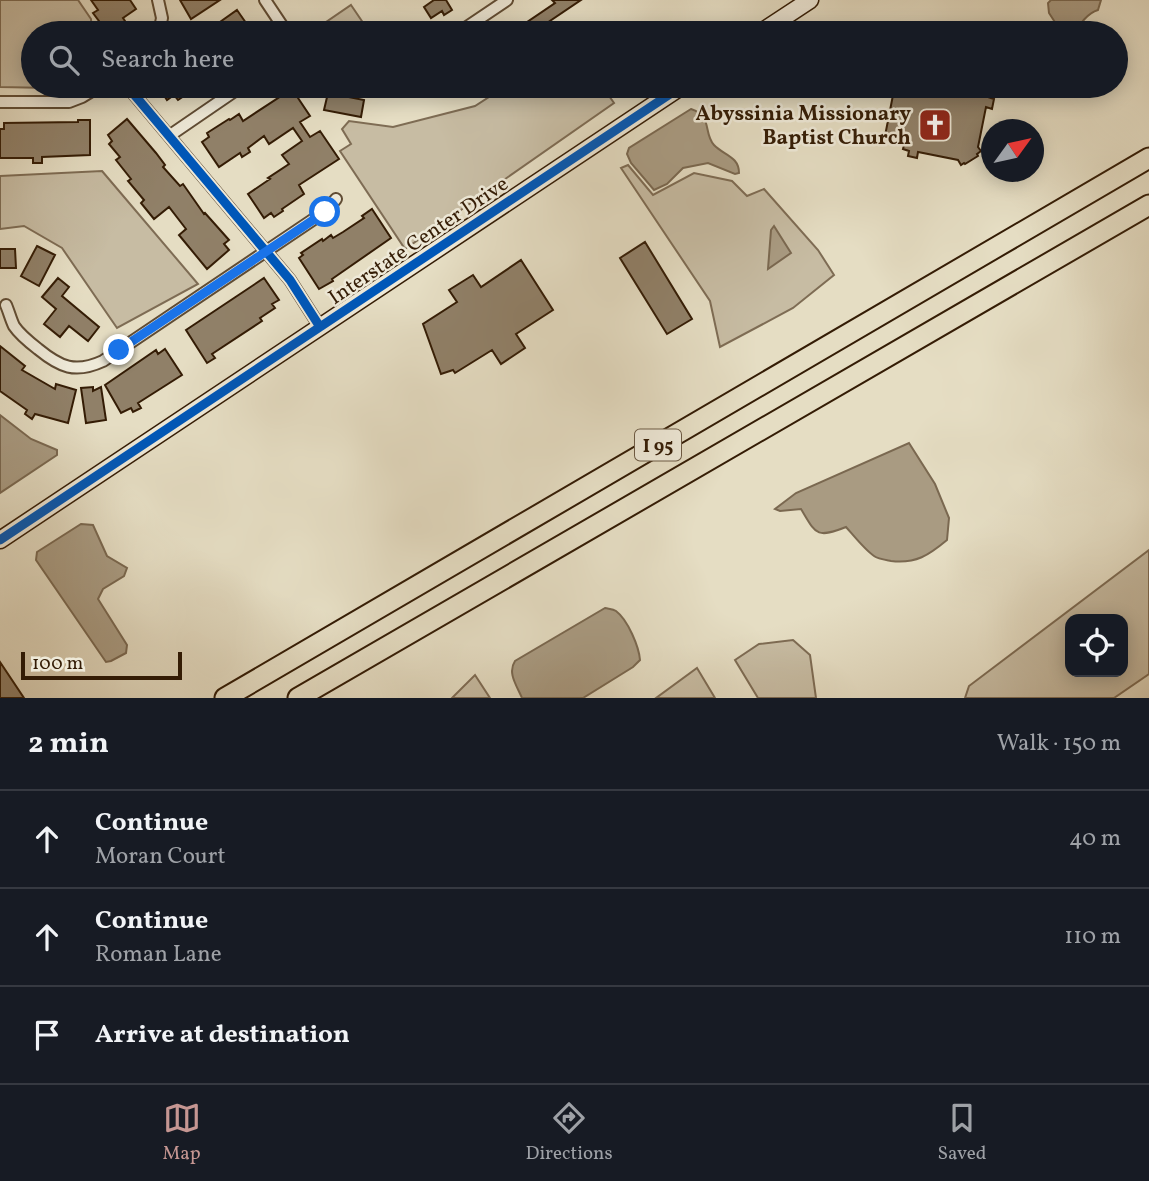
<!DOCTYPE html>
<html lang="en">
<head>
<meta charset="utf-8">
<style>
  body { margin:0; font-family:Vollkorn,serif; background:#20242c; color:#f1f3f6 }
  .controls { position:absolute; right:21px; bottom:21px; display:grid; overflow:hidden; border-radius:14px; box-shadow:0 4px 18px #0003 }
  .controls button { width:63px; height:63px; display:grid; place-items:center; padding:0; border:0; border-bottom:2px solid #363941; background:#171b24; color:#f1f3f6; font:35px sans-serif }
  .compass { position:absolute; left:981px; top:119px; width:63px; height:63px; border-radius:50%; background:#171b24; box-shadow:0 4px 18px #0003; rotate:57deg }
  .scale { position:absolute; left:21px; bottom:18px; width:161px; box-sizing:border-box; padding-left:7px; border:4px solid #341c05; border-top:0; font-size:19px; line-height:24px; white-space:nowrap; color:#341c05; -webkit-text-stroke:5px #eee9d8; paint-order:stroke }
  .stop { position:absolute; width:21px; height:21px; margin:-16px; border:5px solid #1a73e8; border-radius:50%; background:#fff }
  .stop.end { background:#1a73e8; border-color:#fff; box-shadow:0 2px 7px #0008 }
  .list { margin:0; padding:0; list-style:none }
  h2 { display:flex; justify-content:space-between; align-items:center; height:91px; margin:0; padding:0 28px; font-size:30px }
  h2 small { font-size:23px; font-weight:400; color:#9ea1a6 }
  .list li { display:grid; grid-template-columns:46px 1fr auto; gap:21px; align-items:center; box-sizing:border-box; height:98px; padding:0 28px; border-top:2px solid #363941 }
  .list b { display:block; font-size:26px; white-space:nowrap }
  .list p { margin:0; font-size:23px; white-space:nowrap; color:#9ea1a6 }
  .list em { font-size:23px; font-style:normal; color:#9ea1a6 }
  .icon { flex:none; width:38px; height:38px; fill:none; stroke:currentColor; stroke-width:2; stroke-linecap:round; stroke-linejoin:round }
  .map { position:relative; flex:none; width:1149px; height:698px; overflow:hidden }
  .search { position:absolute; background:#171b24; box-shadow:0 4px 18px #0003; left:21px; right:21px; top:21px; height:77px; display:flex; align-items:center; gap:18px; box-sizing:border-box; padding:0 24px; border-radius:38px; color:#9ea1a6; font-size:26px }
  .sheet { height:385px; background:#171b24 }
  nav { display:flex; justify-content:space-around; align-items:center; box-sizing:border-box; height:98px; border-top:2px solid #363941; background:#171b24; font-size:19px; color:#9ea1a6 }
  nav a { display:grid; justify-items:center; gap:4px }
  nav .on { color:#c59692 }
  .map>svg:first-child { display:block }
</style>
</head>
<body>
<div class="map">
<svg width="1149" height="698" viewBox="0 0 1149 698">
  <rect width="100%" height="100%" fill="#e5ddc3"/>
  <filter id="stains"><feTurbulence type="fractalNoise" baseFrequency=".00286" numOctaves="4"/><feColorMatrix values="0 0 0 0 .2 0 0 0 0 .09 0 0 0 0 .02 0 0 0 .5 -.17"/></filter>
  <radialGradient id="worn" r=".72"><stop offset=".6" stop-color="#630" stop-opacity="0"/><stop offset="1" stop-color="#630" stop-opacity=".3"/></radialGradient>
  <path fill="#c7bca3" stroke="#7e6c54" stroke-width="2" fill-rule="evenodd" d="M0 0H78L91 19 92 33H33V86H53L50 88 0 87Z
    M351 5 370 33H310Z
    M506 86H602L614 103 405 249 340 151 351 144 342 129 349 121 393 127 475 106Z
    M628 165 653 195 694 173 732 181 747 196 764 189 818 250 834 275 793 308 720 347 710 301 621 168Z
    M102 171 198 284 117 328 62 248 24 226 0 229V176Z
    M1149 550V674L1114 698H965L969 686ZM1070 619H1123V672H1070Z
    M793 640 810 655 816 698H758L735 660 759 644Z
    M697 668 715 698H656Z
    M475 675 490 698H452Z"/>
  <path fill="#a99b82" stroke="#7a6850" stroke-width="2" d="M1051 0H1101L1098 10C1088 13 1079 24 1076 33H1062L1049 13 1048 3Z
    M691 109C713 116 703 133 714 145 723 155 739 156 739 173L735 174 708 163 683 168 667 184 654 190 631 163 627 154 629 148Z
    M774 226 791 253 768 269 771 230Z
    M0 415 31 439 57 450V455L0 493Z
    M909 443 935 484 949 518 947 540C929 555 916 564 891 561 886 560 878 559 874 556 865 550 854 536 846 527 816 539 816 534 801 509L780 511 775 509 796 493Z
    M81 524 93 525 107 556 127 568 124 576 103 589 98 599 127 645 126 653 111 661 106 662 36 560 37 552Z
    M605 608C609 609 613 609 616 611 628 620 639 647 640 660L633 667 583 698H522C517 686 507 673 515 661Z"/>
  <path fill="#908068" stroke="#341c05" stroke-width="2" d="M91 0H130L136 9 123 18 133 33H108L93 13 98 10Z
    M180 0H220L191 19Z
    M434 0H446L452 10 444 15 442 11 431 18 424 7Z
    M552 0H581L532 33H511L555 3Z
    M237 10 253 33H213L223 26 220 22Z
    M158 86H199L178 100 174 95 167 100Z
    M905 86H985L984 91 989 92 988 97 994 99 992 109 986 107 978 147 981 151 977 154 978 156 965 164 964 163 961 165 958 160 918 152 917 158 908 156 909 151 903 149 904 145 884 141 894 90 904 92Z
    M292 89 310 116 300 122 310 137 320 131 339 159 299 185 304 194 282 209 283 211 274 217 271 213 264 218 248 194 270 179 268 178 289 164 282 155 302 141 293 128 269 144 264 136 248 148 250 152 242 157 240 153 219 167 202 142 209 137 207 133 229 119 230 120 239 114 243 121Z
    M328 93 364 100 361 117 324 110Z
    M127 119 156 153 165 165 163 167 180 186 183 184 204 214 205 213 229 240 224 244 229 250 207 269 179 235 186 229 169 207 154 219 141 203 144 200 128 181 131 179 116 160 120 157 109 144 112 141 108 135Z
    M78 120H90V155L42 157V163H33V158H0V129H4V123L78 122Z
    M372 209 391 238 332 279 333 281 319 289 299 258 303 255 301 253 322 239 323 241 331 235 333 238 343 232 364 218 362 216Z
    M645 242 692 319 667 334 620 258Z
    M37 246 55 255 39 286 21 276Z
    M0 249H15L16 268H0Z
    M521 260 553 310 516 334 525 348 501 364 492 350 455 373 453 370 441 374 423 324 457 302 449 290 473 275 481 287Z
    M58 278 69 287 62 296 99 327 88 341 69 326 60 337 44 324 56 309 42 297Z
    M264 278 279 300 272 304 275 308 260 318 262 321 212 354 215 358 207 363 186 330Z
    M0 346 25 366 22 370 55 389 56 384 76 390 68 423 35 414 32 419 25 414 27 410 0 391Z
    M165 349 182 375 138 403 141 408 133 412 131 408 121 413 105 385 156 350 158 354Z
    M93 387V391L101 387 106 420 86 423 81 388Z
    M0 662 24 698H0Z"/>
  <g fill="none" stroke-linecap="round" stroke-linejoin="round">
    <defs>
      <path id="street" d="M158 0 162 18 159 33
        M265 0 287 33
        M458 33 507 0
        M127 86 290 280 320 327
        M0 102H69L82 97 100 86
        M169 136 242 86
        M6 305C9 312 11 320 14 326 20 335 29 342 38 349 60 367 75 374 103 361L314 219 325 212 336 199"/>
      <path id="secondary" d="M760 33 810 0
        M0 540 682 86"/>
      <path id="highway" d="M225 698 1149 158
        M298 698 1149 205"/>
    </defs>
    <use href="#street" stroke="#604c34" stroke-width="14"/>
    <use href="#secondary" stroke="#341c05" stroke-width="19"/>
    <use href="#highway" stroke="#341c05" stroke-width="23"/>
    <use href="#street" stroke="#eee9d8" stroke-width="10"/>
    <use href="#secondary" stroke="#eee9d8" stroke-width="16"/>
    <use href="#highway" stroke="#e5ddc3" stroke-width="19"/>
    <defs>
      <path id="cycleway" d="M127 86 290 280 320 327
        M0 540 682 86"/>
    </defs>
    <use href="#cycleway" stroke="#eee9d8" stroke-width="13"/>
    <use href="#cycleway" stroke="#0057b8" stroke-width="9"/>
  </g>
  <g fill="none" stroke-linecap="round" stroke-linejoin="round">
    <path stroke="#1a73e8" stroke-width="9" d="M119 350 325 212"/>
  </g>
  <defs>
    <symbol id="church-square" viewBox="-11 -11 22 22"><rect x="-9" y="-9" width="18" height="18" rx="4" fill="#8f2418" stroke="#eee9d8"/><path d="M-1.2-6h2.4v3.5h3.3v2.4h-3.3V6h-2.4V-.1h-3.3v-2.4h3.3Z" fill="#fff"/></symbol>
  </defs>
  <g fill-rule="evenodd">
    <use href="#church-square" x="916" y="106" width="38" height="38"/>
  </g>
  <g text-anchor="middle" stroke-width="5" stroke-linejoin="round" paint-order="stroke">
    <rect fill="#eee9d8" stroke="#6c5a44" stroke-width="2" x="635" y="429.5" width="46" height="31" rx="5"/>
    <g font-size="19" font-weight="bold" fill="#341c05">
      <text x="658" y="452">I 95</text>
    </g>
    <g font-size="21" font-weight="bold" fill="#341c05" stroke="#eee9d8" text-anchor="end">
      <text x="911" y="120">Abyssinia Missionary<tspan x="911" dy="24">Baptist Church</tspan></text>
    </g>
    <g font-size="21" fill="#341c05" stroke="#eee9d8">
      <text transform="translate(418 240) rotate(-34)" y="7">Interstate Center Drive</text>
    </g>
  </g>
  <rect width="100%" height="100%" filter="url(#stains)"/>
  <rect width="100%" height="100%" fill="url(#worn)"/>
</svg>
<div class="controls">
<button><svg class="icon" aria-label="locate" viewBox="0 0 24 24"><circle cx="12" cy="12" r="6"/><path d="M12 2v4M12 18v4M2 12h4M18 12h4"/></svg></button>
</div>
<svg class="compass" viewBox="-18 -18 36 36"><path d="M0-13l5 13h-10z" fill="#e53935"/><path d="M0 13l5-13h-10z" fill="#9ea1a6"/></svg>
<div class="scale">100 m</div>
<div class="stop" style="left:325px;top:212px"></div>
<div class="stop end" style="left:119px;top:350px"></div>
<div class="search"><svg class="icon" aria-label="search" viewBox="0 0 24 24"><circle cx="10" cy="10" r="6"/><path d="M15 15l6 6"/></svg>Search here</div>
</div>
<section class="sheet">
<h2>2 min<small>Walk · 150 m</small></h2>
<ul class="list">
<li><svg class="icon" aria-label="ahead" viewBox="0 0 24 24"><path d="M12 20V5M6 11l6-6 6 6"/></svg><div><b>Continue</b><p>Moran Court</p></div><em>40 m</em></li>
<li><svg class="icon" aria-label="ahead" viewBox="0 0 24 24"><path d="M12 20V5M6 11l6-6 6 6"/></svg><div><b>Continue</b><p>Roman Lane</p></div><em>110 m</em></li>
<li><svg class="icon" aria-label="arrive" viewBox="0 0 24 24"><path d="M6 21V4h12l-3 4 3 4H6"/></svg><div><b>Arrive at destination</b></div></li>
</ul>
</section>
<nav>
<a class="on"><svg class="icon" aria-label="map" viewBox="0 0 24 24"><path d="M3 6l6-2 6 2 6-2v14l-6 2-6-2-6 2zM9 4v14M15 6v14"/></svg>Map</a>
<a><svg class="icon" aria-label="directions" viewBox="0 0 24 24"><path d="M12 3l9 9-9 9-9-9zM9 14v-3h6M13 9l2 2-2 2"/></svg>Directions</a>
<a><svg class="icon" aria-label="saved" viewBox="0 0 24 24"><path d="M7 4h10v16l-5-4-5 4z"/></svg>Saved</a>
</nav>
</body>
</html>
